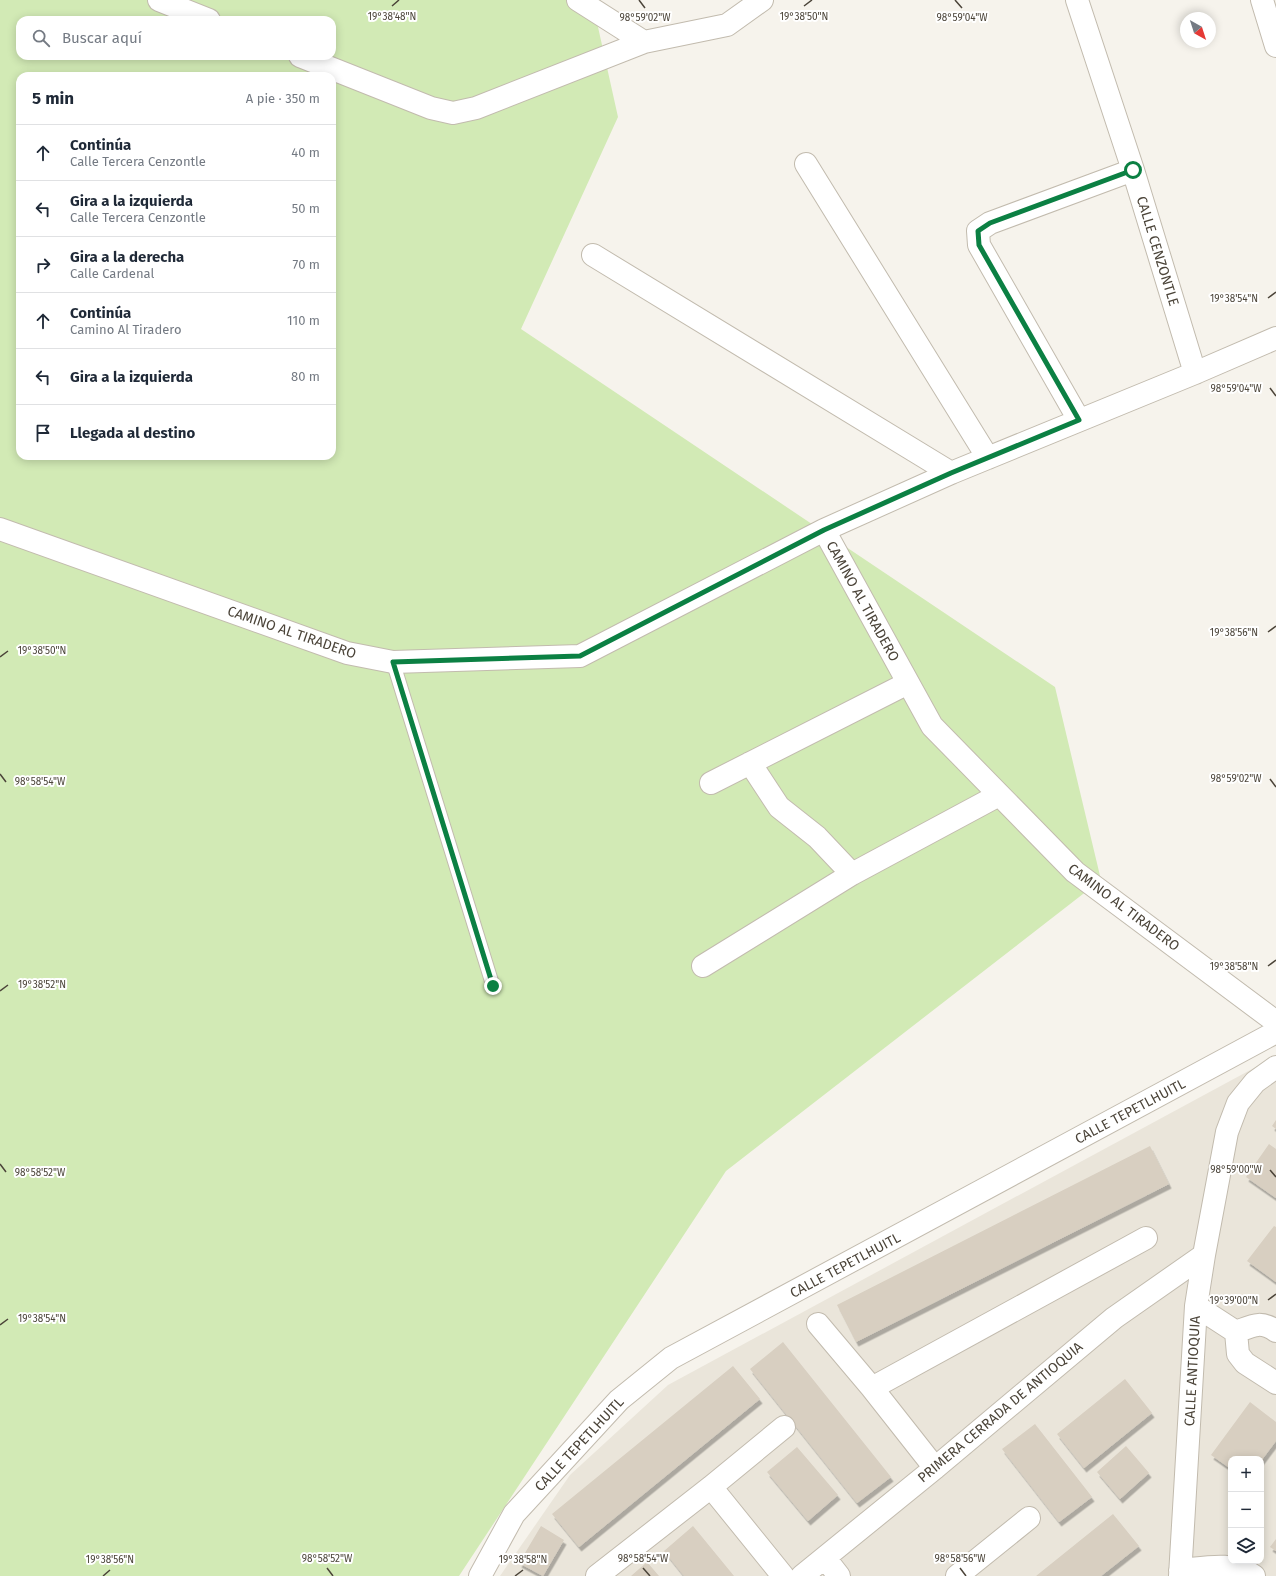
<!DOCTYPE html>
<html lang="es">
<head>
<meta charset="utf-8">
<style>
  body { margin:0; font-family:"Fira Sans",sans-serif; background:#f2f2f3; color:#1f2937 }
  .controls { position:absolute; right:12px; bottom:12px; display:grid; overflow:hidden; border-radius:8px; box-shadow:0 2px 10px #0003 }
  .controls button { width:36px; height:36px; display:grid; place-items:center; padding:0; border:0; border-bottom:1px solid #e0e1e3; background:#fff; color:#1f2937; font:20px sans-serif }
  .compass { position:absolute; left:1180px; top:12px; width:36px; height:36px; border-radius:50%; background:#fff; box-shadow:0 2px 10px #0003; rotate:141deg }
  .stop { position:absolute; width:12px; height:12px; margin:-9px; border:3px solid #0b8043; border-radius:50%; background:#fff }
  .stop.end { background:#0b8043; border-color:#fff; box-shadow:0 1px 4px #0008 }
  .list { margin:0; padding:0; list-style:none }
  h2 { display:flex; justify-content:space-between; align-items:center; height:52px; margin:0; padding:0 16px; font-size:17px }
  h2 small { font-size:13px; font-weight:400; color:#747a83 }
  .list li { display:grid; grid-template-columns:26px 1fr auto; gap:12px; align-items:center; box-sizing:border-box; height:56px; padding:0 16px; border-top:1px solid #e0e1e3 }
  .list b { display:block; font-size:15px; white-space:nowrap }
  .list p { margin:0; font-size:13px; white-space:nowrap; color:#747a83 }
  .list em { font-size:13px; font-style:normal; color:#747a83 }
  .icon { flex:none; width:22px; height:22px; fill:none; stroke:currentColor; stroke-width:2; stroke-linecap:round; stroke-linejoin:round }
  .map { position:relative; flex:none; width:1276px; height:1576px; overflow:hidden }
  .search { position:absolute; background:#fff; box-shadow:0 2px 10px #0003; left:16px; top:16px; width:320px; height:44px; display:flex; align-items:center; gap:10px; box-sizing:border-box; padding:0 14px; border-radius:12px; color:#747a83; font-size:15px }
  .panel { position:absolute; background:#fff; box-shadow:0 2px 10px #0003; left:16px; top:72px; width:320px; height:388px; border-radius:12px }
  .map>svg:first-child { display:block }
</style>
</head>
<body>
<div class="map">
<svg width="1276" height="1576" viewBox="0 0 1276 1576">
  <defs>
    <filter id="shadow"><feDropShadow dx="2.5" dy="4.5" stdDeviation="0" flood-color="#0004"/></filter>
  </defs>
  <rect width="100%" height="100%" fill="#f6f3ec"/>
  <path fill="#eae5da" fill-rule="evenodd" d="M1276 1056V1576H500L570 1475 668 1385ZM1231 1459H1261V1561H1231Z"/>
  <path fill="#d2eab5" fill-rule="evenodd" d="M0 0H592L618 117 521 329 1055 687 1101 880 726 1171 459 1576H0ZM20 20H332V56H20ZM20 76H332V456H20Z"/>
  <path fill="#d8cfc1" filter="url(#shadow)" d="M1276 1120V1129L1272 1126Z
    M1269 1144 1276 1149V1198L1246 1177Z
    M1150 1146 1169 1184 856 1342 837 1305Z
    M1274 1226 1276 1227V1282L1247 1261Z
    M783 1342 891 1477 857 1503 750 1369Z
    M733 1366 760 1399 579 1547 552 1514Z
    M1125 1379 1152 1413 1084 1468 1057 1434Z
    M1250 1402 1276 1422V1441L1261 1461V1459H1231V1469L1211 1455Z
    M1035 1424 1092 1497 1059 1522 1002 1449Z
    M1126 1446 1149 1473 1120 1499 1097 1472Z
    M797 1447 838 1495 808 1521 767 1472Z
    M1113 1514 1139 1546 1101 1576H1036Z
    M541 1526 564 1540 543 1576 519 1563Z
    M693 1526 734 1576H684L664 1551Z
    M1276 1539V1551L1270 1547Z
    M647 1562 659 1576H631Z"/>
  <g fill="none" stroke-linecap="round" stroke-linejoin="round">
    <defs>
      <path id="lane" d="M393 662 493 986"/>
      <path id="street" d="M159 0 209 20
        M578 0 644 42 727 25 762 0
        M1077 0 1133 170 1195 373
        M1262 0 1276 46
        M300 56 431 108 453 113 476 108 644 42
        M806 164 988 458
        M593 255 951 473
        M1079 420 979 245 978 231 990 223 1133 170
        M0 529 347 653 393 662 580 656 824 530 932 726 1075 872 1276 1022
        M824 530 951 473 1195 373 1276 338
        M750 763 779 807 817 837 852 874
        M711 783 908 683
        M703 966 852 874 999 795
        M1196 1306 1236 1332 1238 1354 1245 1363 1276 1383
        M818 1324 872 1388 935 1468
        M1236 1332C1252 1326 1260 1320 1276 1331
        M872 1388 1146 1238
        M711 1487 783 1576
        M825 1558 839 1576
        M1180 1570C1204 1568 1233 1561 1254 1576
        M480 1576 514 1514 619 1400 671 1358 1276 1032
        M597 1576 711 1487 784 1427
        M802 1576 935 1468 1114 1318 1204 1255
        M957 1576 1029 1518
        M1180 1576 1196 1306 1204 1255 1227 1132 1238 1103 1255 1082 1276 1067"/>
    </defs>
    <use href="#lane" stroke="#c2bbae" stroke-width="15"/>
    <use href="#street" stroke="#c2bbae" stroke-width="24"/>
    <use href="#lane" stroke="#fff" stroke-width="13"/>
    <use href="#street" stroke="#fff" stroke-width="22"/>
  </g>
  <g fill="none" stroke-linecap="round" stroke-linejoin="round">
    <path stroke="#0b8043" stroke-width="5" d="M493 986 393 662 580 656 824 530 951 473 1079 420 979 245 978 231 990 223 1133 170"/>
  </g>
  <path fill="none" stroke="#4b4439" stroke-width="1.5" d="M639 0 645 8M955 0 962 8M392 6 399 0M804 6 812 0M1268 298 1276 292M1270 388 1276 396M1268 632 1276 626M0 657 8 651M0 774 6 782M1270 779 1276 787M1268 966 1276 960M0 991 8 985M0 1164 6 1172M1270 1170 1276 1177M1268 1300 1276 1294M0 1325 8 1319M327 1568 333 1576M643 1568 650 1576M960 1568 966 1576M103 1576 110 1570M515 1576 523 1570"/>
  <g text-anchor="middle" stroke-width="4" stroke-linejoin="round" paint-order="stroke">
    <g font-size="14" fill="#4b4439" stroke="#fff">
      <text transform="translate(1158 251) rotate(73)" y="5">CALLE CENZONTLE</text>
      <text transform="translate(863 601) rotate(61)" y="5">CAMINO AL TIRADERO</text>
      <text transform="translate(292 632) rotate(19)" y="5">CAMINO AL TIRADERO</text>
      <text transform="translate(1124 907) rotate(37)" y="5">CAMINO AL TIRADERO</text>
      <text transform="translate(1130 1111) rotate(-28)" y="5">CALLE TEPETLHUITL</text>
      <text transform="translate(845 1265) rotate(-28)" y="5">CALLE TEPETLHUITL</text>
      <text transform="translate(1192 1371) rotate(-87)" y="5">CALLE ANTIOQUIA</text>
      <text transform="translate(1000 1412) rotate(-40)" y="5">PRIMERA CERRADA DE ANTIOQUIA</text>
      <text transform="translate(579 1444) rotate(-47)" y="5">CALLE TEPETLHUITL</text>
    </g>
  </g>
  <g font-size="10" text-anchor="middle" fill="#4b4439" stroke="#fff" stroke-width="4" stroke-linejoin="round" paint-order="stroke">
    <text x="392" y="20">19°38'48"N</text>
    <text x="804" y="20">19°38'50"N</text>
    <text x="645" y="21">98°59'02"W</text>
    <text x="962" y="21">98°59'04"W</text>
    <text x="1234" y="302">19°38'54"N</text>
    <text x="1236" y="392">98°59'04"W</text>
    <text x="1234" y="636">19°38'56"N</text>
    <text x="42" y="654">19°38'50"N</text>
    <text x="1236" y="782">98°59'02"W</text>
    <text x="40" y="785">98°58'54"W</text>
    <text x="1234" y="970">19°38'58"N</text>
    <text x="42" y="988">19°38'52"N</text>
    <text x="1236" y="1173">98°59'00"W</text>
    <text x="40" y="1176">98°58'52"W</text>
    <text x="1234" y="1304">19°39'00"N</text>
    <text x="42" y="1322">19°38'54"N</text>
    <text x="327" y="1562">98°58'52"W</text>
    <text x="643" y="1562">98°58'54"W</text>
    <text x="960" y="1562">98°58'56"W</text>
    <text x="110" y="1563">19°38'56"N</text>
    <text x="523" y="1563">19°38'58"N</text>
  </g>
</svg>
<div class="controls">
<button>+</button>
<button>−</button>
<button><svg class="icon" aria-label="layers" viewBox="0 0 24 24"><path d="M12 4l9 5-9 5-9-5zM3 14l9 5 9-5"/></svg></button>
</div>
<svg class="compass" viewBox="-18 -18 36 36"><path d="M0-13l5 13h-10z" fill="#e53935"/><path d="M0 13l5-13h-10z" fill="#747a83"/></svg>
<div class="stop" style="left:1133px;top:170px"></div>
<div class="stop end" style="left:493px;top:986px"></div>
<div class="search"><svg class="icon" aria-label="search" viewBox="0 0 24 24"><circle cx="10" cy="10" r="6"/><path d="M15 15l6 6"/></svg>Buscar aquí</div>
<section class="panel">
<h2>5 min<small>A pie · 350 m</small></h2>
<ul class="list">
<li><svg class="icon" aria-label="ahead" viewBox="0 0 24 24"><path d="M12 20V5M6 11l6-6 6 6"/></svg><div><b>Continúa</b><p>Calle Tercera Cenzontle</p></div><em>40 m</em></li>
<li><svg class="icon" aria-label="left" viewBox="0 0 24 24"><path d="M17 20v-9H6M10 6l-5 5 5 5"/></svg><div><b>Gira a la izquierda</b><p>Calle Tercera Cenzontle</p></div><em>50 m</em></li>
<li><svg class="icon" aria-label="right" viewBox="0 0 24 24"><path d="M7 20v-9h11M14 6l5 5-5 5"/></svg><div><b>Gira a la derecha</b><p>Calle Cardenal</p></div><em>70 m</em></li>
<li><svg class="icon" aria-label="ahead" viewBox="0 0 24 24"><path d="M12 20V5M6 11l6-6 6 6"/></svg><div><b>Continúa</b><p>Camino Al Tiradero</p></div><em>110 m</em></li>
<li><svg class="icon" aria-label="left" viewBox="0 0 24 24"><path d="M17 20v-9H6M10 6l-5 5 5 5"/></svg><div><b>Gira a la izquierda</b></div><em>80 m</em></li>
<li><svg class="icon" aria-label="arrive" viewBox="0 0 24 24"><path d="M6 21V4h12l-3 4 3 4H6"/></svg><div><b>Llegada al destino</b></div></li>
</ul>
</section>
</div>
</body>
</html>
